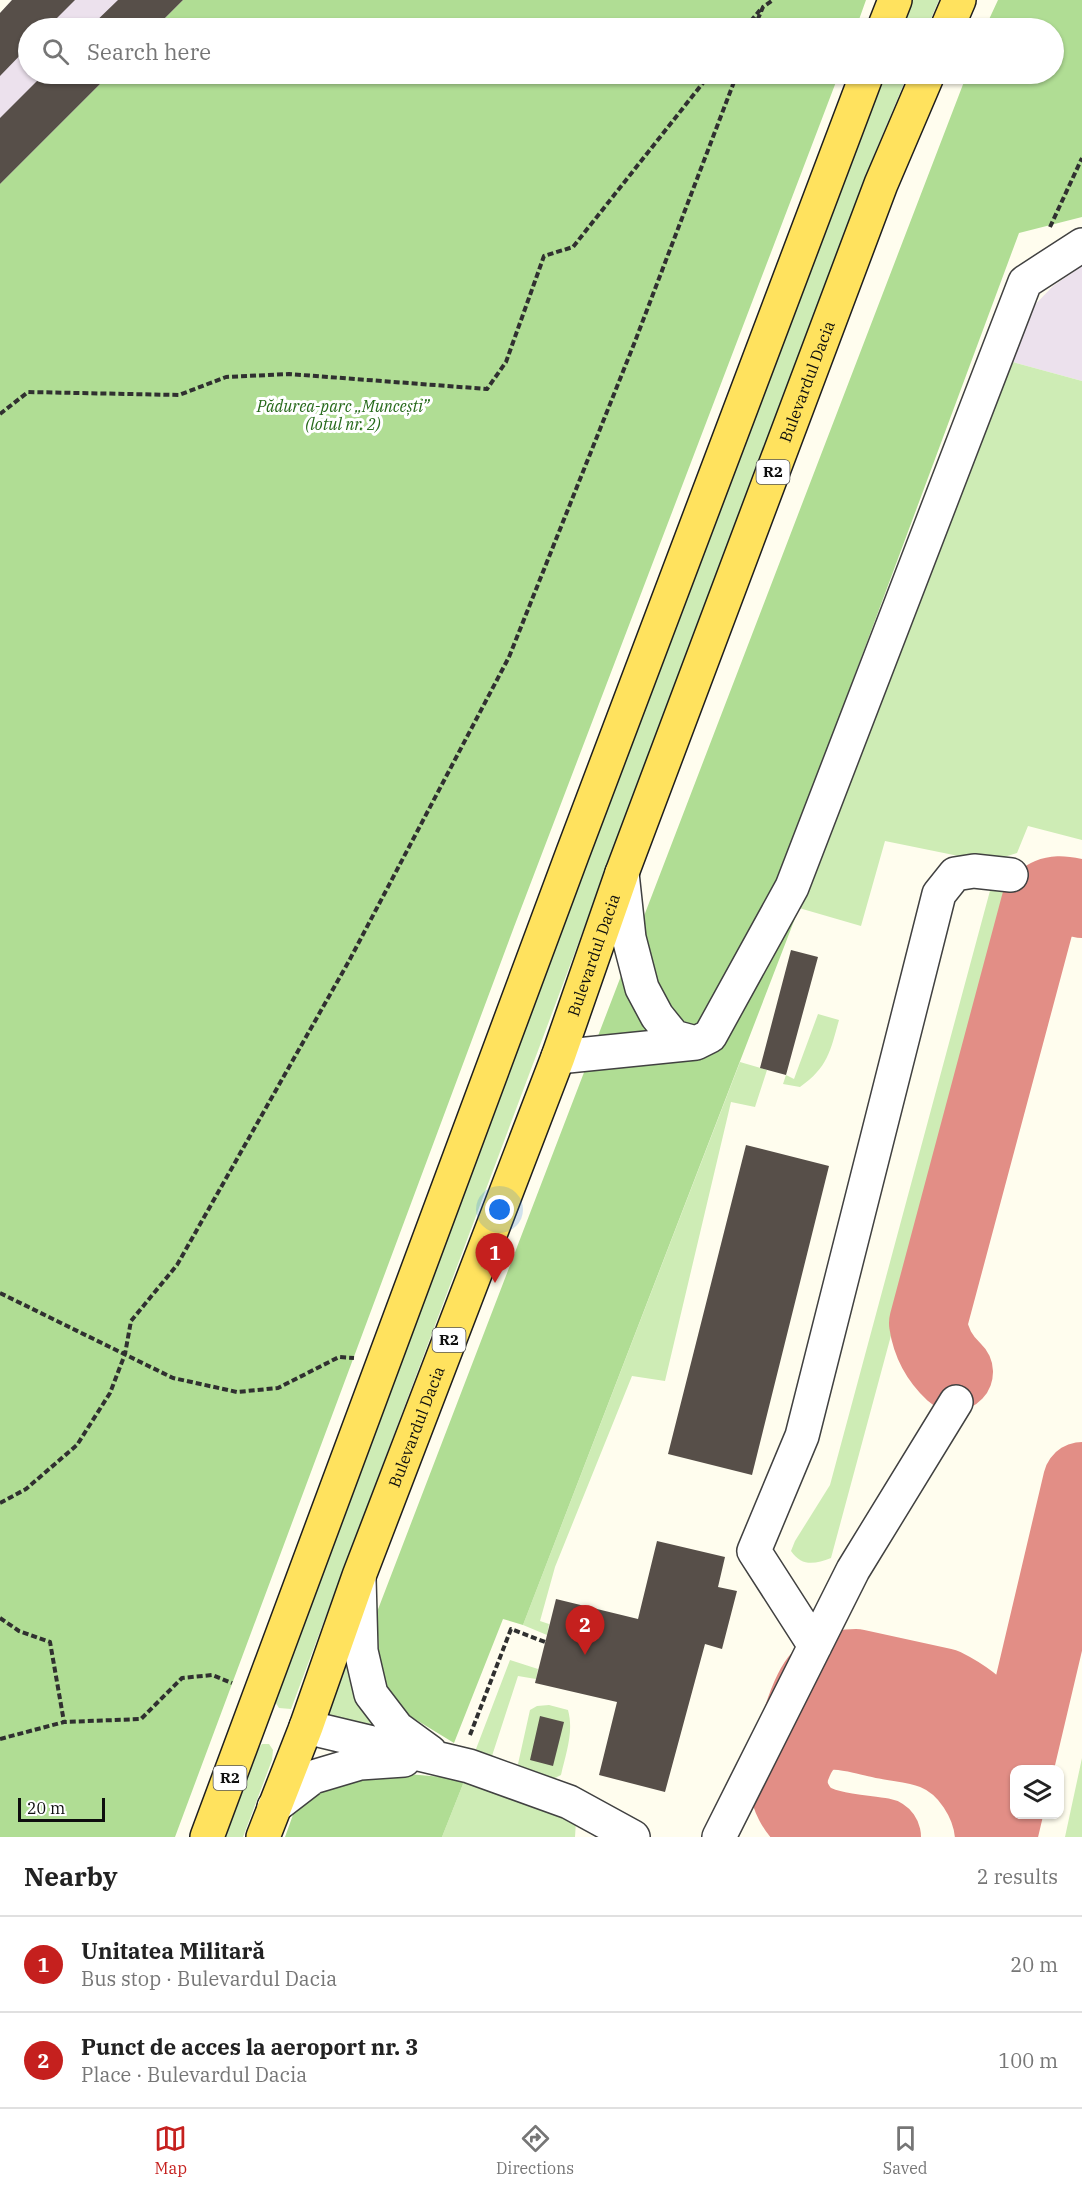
<!DOCTYPE html>
<html lang="en">
<head>
<meta charset="utf-8">
<style>
  body { margin:0; font-family:"IBM Plex Serif",serif; background:#f2f2f2; color:#222 }
  .controls { position:absolute; right:18px; bottom:18px; display:grid; overflow:hidden; border-radius:12px; box-shadow:0 2px 4px #0004 }
  .controls button { width:54px; height:54px; display:grid; place-items:center; padding:0; border:0; border-bottom:2px solid #e0e0e0; background:#fff; color:#222; font:30px sans-serif }
  .scale { position:absolute; left:18px; bottom:15px; width:87px; box-sizing:border-box; padding-left:6px; border:3px solid #0e0e0e; border-top:0; font-size:16px; line-height:21px; white-space:nowrap; color:#0e0e0e; -webkit-text-stroke:4px #fff; paint-order:stroke }
  .you { position:absolute; left:500px; top:1210px; width:21px; height:21px; margin:-15px; border:4px solid #fff; border-radius:50%; background:#1a73e8; box-shadow:0 0 0 9px #1a73e833 }
  .badge { display:grid; place-items:center; width:39px; height:39px; border-radius:50%; background:#c5201e; color:#fff; font-size:20px; font-weight:700 }
  .pin { position:absolute; translate:-50% -50px; filter:drop-shadow(0 2px 3px #0008) }
  .pin::after { content:''; position:absolute; top:32px; width:21px; height:18px; background:inherit; clip-path:polygon(0 0,100% 0,50% 100%) }
  .list { margin:0; padding:0; list-style:none }
  h2 { display:flex; justify-content:space-between; align-items:center; height:78px; margin:0; padding:0 24px; font-size:26px }
  h2 small { font-size:20px; font-weight:400; color:#767676 }
  .list li { display:grid; grid-template-columns:39px 1fr auto; gap:18px; align-items:center; box-sizing:border-box; height:96px; padding:0 24px; border-top:2px solid #e0e0e0 }
  .list b { display:block; font-size:22px; white-space:nowrap }
  .list p { margin:0; font-size:20px; white-space:nowrap; color:#767676 }
  .list em { font-size:20px; font-style:normal; color:#767676 }
  .icon { flex:none; width:33px; height:33px; fill:none; stroke:currentColor; stroke-width:2; stroke-linecap:round; stroke-linejoin:round }
  .map { position:relative; flex:none; width:1082px; height:1837px; overflow:hidden }
  .search { position:absolute; background:#fff; box-shadow:0 2px 4px #0004; left:18px; right:18px; top:18px; height:66px; display:flex; align-items:center; gap:15px; box-sizing:border-box; padding:0 21px; border-radius:33px; color:#767676; font-size:22px }
  .sheet { height:270px; background:#fff }
  nav { display:flex; justify-content:space-around; align-items:center; box-sizing:border-box; height:84px; border-top:2px solid #e0e0e0; background:#fff; font-size:16px; color:#767676 }
  nav a { display:grid; justify-items:center; gap:3px }
  nav .on { color:#c5201e }
  .map>svg:first-child { display:block }
</style>
</head>
<body>
<div class="map">
<svg width="1082" height="1837" viewBox="0 0 1082 1837">
  <rect width="100%" height="100%" fill="#fffdee"/>
  <path fill="#ece1ed" d="M12 0H183L155 28H28V74H110L0 184V13Z
    M1082 266V381L1009 361 1027 313 1053 286Z"/>
  <path fill="#ceecb5" d="M913 0H939L927 28H902Z
    M885 74H908L874 155 291 1709 279 1708 272 1697Z
    M1009 361 1082 381V840L1028 826 1017 853 988 862 885 841 861 926 799 908Z
    M991 887 1004 889 1009 898 831 1558C815 1564 802 1567 791 1551L795 1541 830 1485Z
    M818 1014 839 1020C830 1052 828 1067 800 1087L783 1084 786 1075 794 1079Z
    M740 1062 767 1070 755 1107 731 1102 665 1381 632 1376 555 1567 540 1621 549 1624 547 1635 523 1625Z
    M353 1644 383 1735 325 1719Z
    M510 1660 538 1669 536 1679 518 1676 491 1759 483 1761 476 1749Z
    M549 1705 568 1710C574 1732 566 1753 561 1775L553 1779 520 1769 518 1764 530 1710 537 1706Z
    M262 1744H269L273 1750 272 1760 243 1837H224L256 1752Z
    M1082 1758V1837H1065Z
    M465 1779 576 1821 575 1837H442Z"/>
  <path fill="#b0dd94" d="M183 0H866L856 28H155Z
    M998 0H1082V217L1019 233 783 868 799 908 523 1625 503 1619 454 1743 400 1710 380 1679 377 1612 967 74H1054V28H985Z
    M110 74H839L514 927 175 1837H0V184Z
    M396 1773 465 1779 442 1837H285L294 1812 333 1780Z"/>
  <g fill="none" stroke-linecap="round" stroke-linejoin="round">
    <path stroke="#e28e86" stroke-width="78" d="M954 1372C939 1358 931 1343 928 1323L1040 904C1053 891 1066 895 1082 899
      M791 1768C809 1718 839 1730 881 1739 898 1743 919 1744 935 1751 968 1764 992 1802 994 1837
      M882 1837C859 1833 819 1832 803 1815 796 1808 790 1797 789 1787 787 1764 805 1699 819 1681 828 1670 843 1668 856 1668L943 1687C987 1709 1002 1733 1011 1781
      M998 1837 1082 1481"/>
  </g>
  <path fill="#574f49" d="M12 0H75L47 28H28V47L0 76V13Z
    M118 0H183L155 28H89Z
    M44 74H110L0 184V118Z
    M791 950 818 957 786 1075 760 1068Z
    M746 1145 829 1166 752 1475 668 1454Z
    M657 1541 725 1557 718 1587 737 1591 722 1649 705 1644 665 1792 599 1775 617 1702 535 1683 556 1599 638 1619Z
    M540 1716 564 1722 553 1766 530 1760Z"/>
  <g fill="none" stroke-linecap="round" stroke-linejoin="round">
    <defs>
      <path id="minor" d="M622 873 629 938 642 988 657 1016 674 1037 696 1043 710 1036 792 887 1025 282 1082 245
        M558 1057 696 1043
        M359 1578 361 1651 371 1694 397 1728 430 1752
        M815 1646 754 1551 802 1436 939 894 955 874 974 871 1011 875
        M306 1727 469 1766 569 1802 633 1837
        M274 1807 313 1777 360 1763 404 1760
        M719 1837 853 1570 956 1402"/>
      <g id="major">
        <path d="M884 28 895 0"/>
        <path d="M947 28 959 0"/>
        <path d="M207 1837 572 855 867 74"/>
        <path id="s1" d="M263 1837 306 1727 359 1576 558 1057 622 873 881 184 928 74"/>
      </g>
    </defs>
    <use href="#minor" stroke="#414141" stroke-width="36"/>
    <use href="#major" stroke="#1f1f1f" stroke-width="36"/>
    <path stroke="#303030" stroke-width="4" stroke-dasharray="6 3" stroke-linecap="butt" d="M745 28 760 10
      M754 28 763 7 773 0
      M1050 227 1082 158
      M0 414 28 392 179 395 226 377 289 374 487 389 506 362 544 256 573 247 710 74
      M0 1293 173 1378 237 1392 278 1388 339 1357 354 1358
      M0 1503 26 1489 77 1445 110 1393 125 1354 131 1321 177 1265 349 961 509 657 634 344 737 74
      M0 1618 19 1631 50 1642 64 1722
      M470 1735 511 1629 545 1642
      M0 1739 64 1722 141 1719 182 1678 212 1675 232 1683"/>
    <use href="#minor" stroke="#fff" stroke-width="33"/>
    <use href="#major" stroke="#ffe25e" stroke-width="33"/>
  </g>
  <g text-anchor="middle" stroke-width="6" stroke-linejoin="round" paint-order="stroke">
    <g fill="#fff" stroke="#565656" stroke-width="1.5">
      <rect x="756.5" y="460" width="33" height="24" rx="4.5"/>
      <rect x="432.5" y="1328" width="33" height="24" rx="4.5"/>
      <rect x="213.5" y="1766" width="33" height="24" rx="4.5"/>
    </g>
    <g font-size="15" font-weight="bold" fill="#0e0e0e">
      <text x="773" y="477">R2</text>
      <text x="449" y="1345">R2</text>
      <text x="230" y="1783">R2</text>
    </g>
    <g font-size="16" fill="#0e0e0e" stroke="#fff">
      <text dy="6" stroke="none"><textPath href="#s1" startOffset="1554">Bulevardul Dacia</textPath></text>
      <text dy="6" stroke="none"><textPath href="#s1" startOffset="942">Bulevardul Dacia</textPath></text>
      <text dy="6" stroke="none"><textPath href="#s1" startOffset="438">Bulevardul Dacia</textPath></text>
    </g>
    <g font-size="16" font-style="italic" fill="#26691a" stroke="#fff">
      <text x="343" y="412">Pădurea-parc „Muncești”<tspan x="343" dy="18">(lotul nr. 2)</tspan></text>
    </g>
  </g>
</svg>
<div class="controls">
<button><svg class="icon" aria-label="layers" viewBox="0 0 24 24"><path d="M12 4l9 5-9 5-9-5zM3 14l9 5 9-5"/></svg></button>
</div>
<div class="scale">20 m</div>
<div class="you"></div>
<div class="pin badge" style="left:495px;top:1283px">1</div>
<div class="pin badge" style="left:585px;top:1655px">2</div>
<div class="search"><svg class="icon" aria-label="search" viewBox="0 0 24 24"><circle cx="10" cy="10" r="6"/><path d="M15 15l6 6"/></svg>Search here</div>
</div>
<section class="sheet">
<h2>Nearby<small>2 results</small></h2>
<ul class="list">
<li><span class="badge">1</span><div><b>Unitatea Militară</b><p>Bus stop · Bulevardul Dacia</p></div><em>20 m</em></li>
<li><span class="badge">2</span><div><b>Punct de acces la aeroport nr. 3</b><p>Place · Bulevardul Dacia</p></div><em>100 m</em></li>
</ul>
</section>
<nav>
<a class="on"><svg class="icon" aria-label="map" viewBox="0 0 24 24"><path d="M3 6l6-2 6 2 6-2v14l-6 2-6-2-6 2zM9 4v14M15 6v14"/></svg>Map</a>
<a><svg class="icon" aria-label="directions" viewBox="0 0 24 24"><path d="M12 3l9 9-9 9-9-9zM9 14v-3h6M13 9l2 2-2 2"/></svg>Directions</a>
<a><svg class="icon" aria-label="saved" viewBox="0 0 24 24"><path d="M7 4h10v16l-5-4-5 4z"/></svg>Saved</a>
</nav>
</body>
</html>
